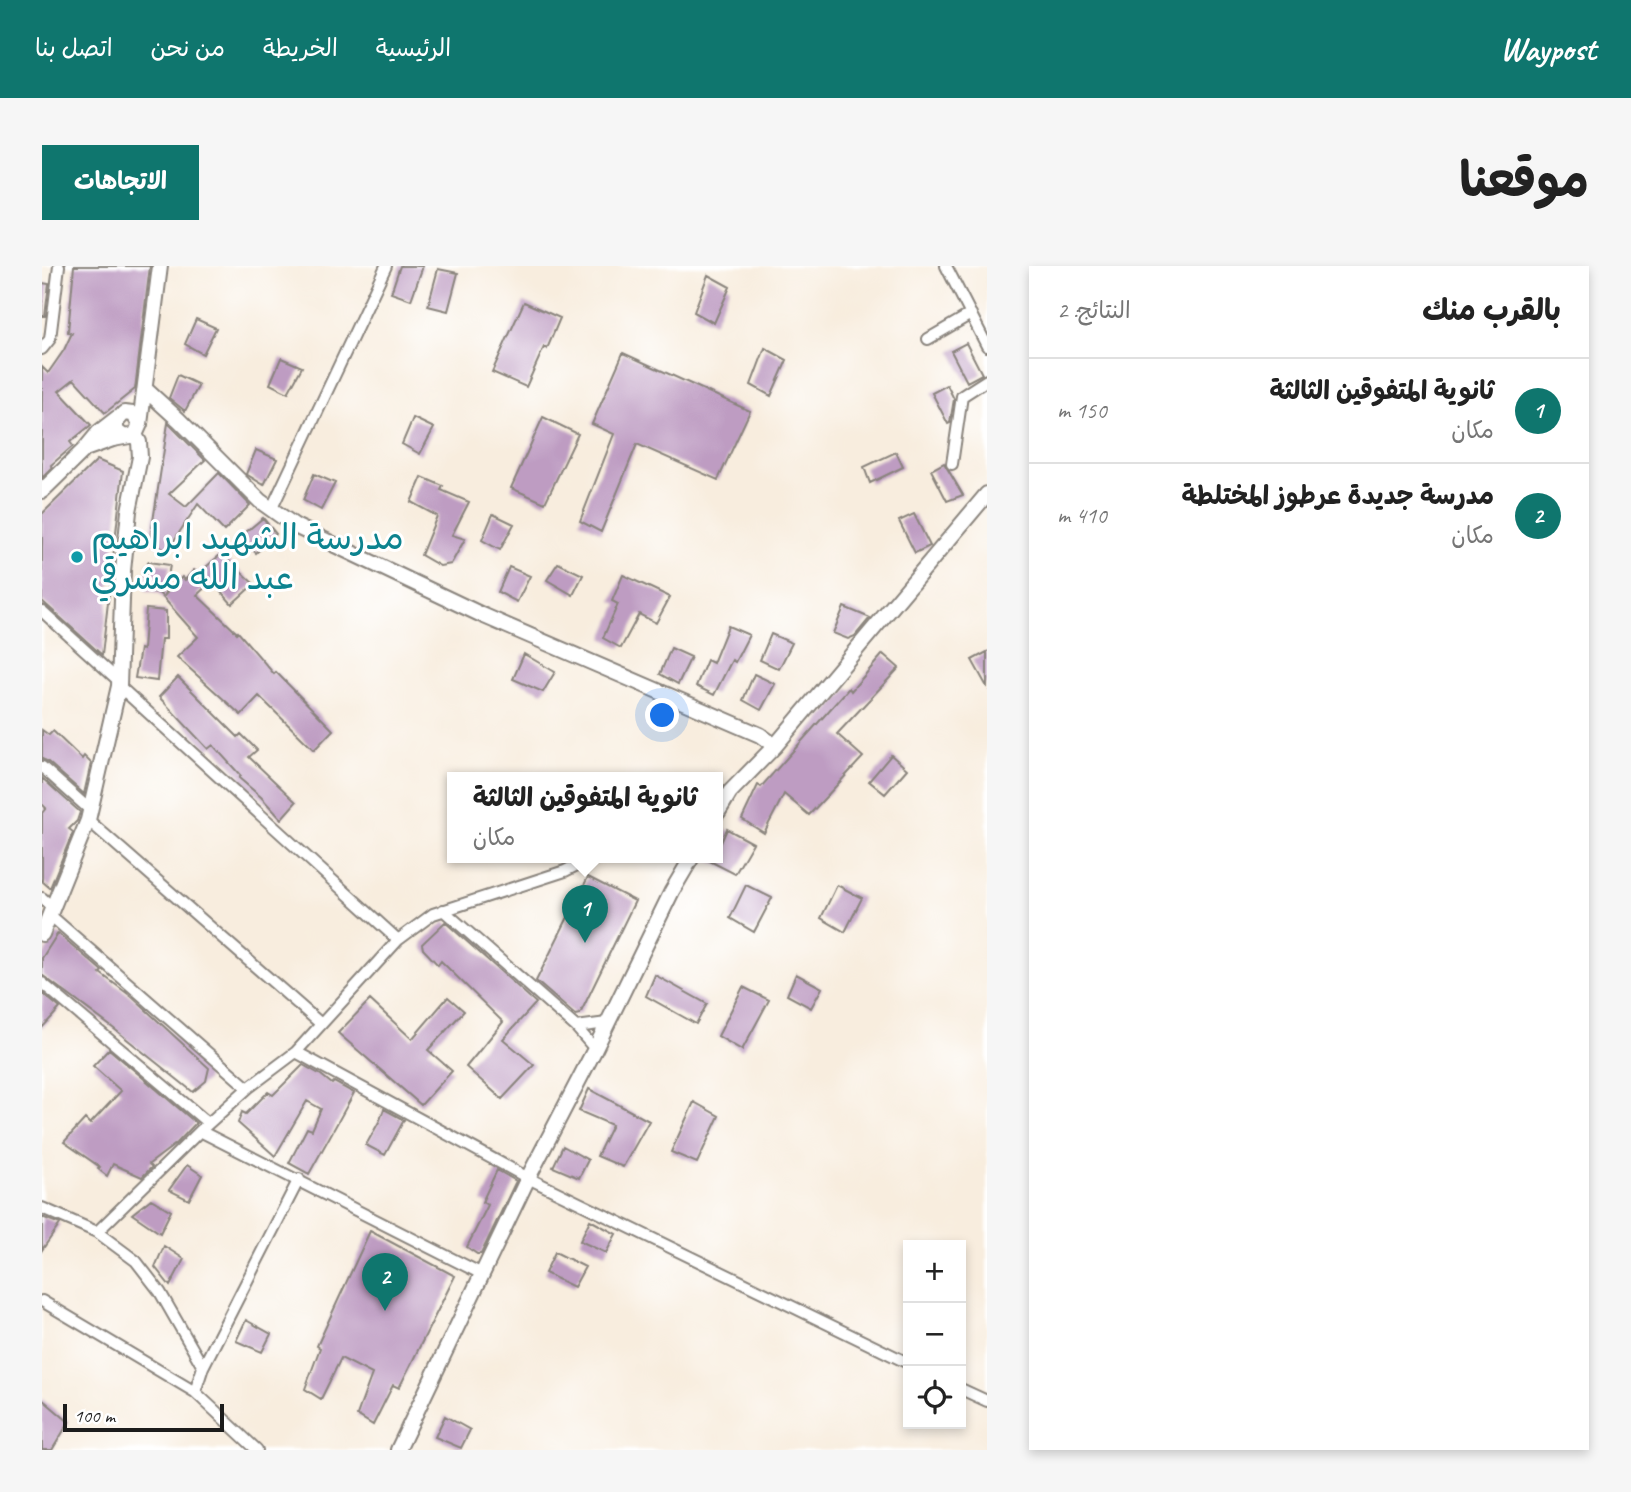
<!DOCTYPE html>
<html lang="ar">
<head>
<meta charset="utf-8">
<style>
  body { margin:0; font-family:Caveat,"Playpen Sans Arabic",sans-serif; background:#f6f6f6; color:#222; direction:rtl }
  .controls { position:absolute; right:21px; bottom:21px; display:grid; overflow:hidden; border-radius:0px; box-shadow:0 4px 10px #0003 }
  .controls button { width:63px; height:63px; display:grid; place-items:center; padding:0; border:0; border-bottom:2px solid #e0e0e0; background:#fff; color:#222; font:35px sans-serif }
  .scale { position:absolute; left:21px; bottom:18px; width:161px; box-sizing:border-box; padding-left:7px; border:4px solid #1c1c1c; border-top:0; font-size:19px; line-height:24px; white-space:nowrap; color:#1c1c1c; -webkit-text-stroke:5px #fff; paint-order:stroke }
  .you { position:absolute; left:621px; top:450px; width:24px; height:24px; margin:-18px; border:5px solid #fff; border-radius:50%; background:#1a73e8; box-shadow:0 0 0 10px #1a73e833 }
  .badge { display:grid; place-items:center; width:46px; height:46px; border-radius:50%; background:#0f766e; color:#fff; font-size:23px; font-weight:700 }
  .pin { position:absolute; translate:-50% -58px; filter:drop-shadow(0 2px 4px #0008) }
  .pin::after { content:''; position:absolute; top:37px; width:24px; height:21px; background:inherit; clip-path:polygon(0 0,100% 0,50% 100%) }
  .popup { position:absolute; left:405px; top:506px; width:276px; height:91px; box-sizing:border-box; display:grid; place-content:center; border-radius:0px; background:#fff; filter:drop-shadow(0 2px 5px #0005); font-size:23px; white-space:nowrap; color:#767676 }
  .popup b { font-size:26px; color:#222 }
  .popup::after { content:''; position:absolute; left:50%; top:100%; margin-left:-14px; border:14px solid transparent; border-top-color:#fff }
  .list { margin:0; padding:0; list-style:none }
  h2 { display:flex; justify-content:space-between; align-items:center; height:91px; margin:0; padding:0 28px; font-size:30px }
  h2 small { font-size:23px; font-weight:400; color:#767676 }
  .list li { display:grid; grid-template-columns:46px 1fr auto; gap:21px; align-items:center; box-sizing:border-box; height:105px; padding:0 28px; border-top:2px solid #e0e0e0 }
  .list b { display:block; font-size:26px; white-space:nowrap }
  .list p { margin:0; font-size:23px; white-space:nowrap; color:#767676 }
  .list em { font-size:23px; font-style:normal; color:#767676 }
  .icon { flex:none; width:38px; height:38px; fill:none; stroke:currentColor; stroke-width:2; stroke-linecap:round; stroke-linejoin:round }
  .map { position:relative; flex:none; width:945px; height:1184px; overflow:hidden; direction:ltr; border-radius:0px }
  header { display:flex; align-items:center; gap:42px; box-sizing:border-box; height:98px; padding:0 35px; background:#0f766e; color:#fff }
  header strong { font-size:33px }
  nav { display:flex; gap:38px; margin-inline-start:auto; font-size:24px }
  .intro { display:flex; align-items:center; justify-content:space-between; box-sizing:border-box; height:168px; padding:0 42px }
  h1 { margin:0; font-size:49px }
  .button { padding:18px 32px; border-radius:0px; background:#0f766e; color:#fff; font-size:24px; font-weight:700 }
  main { display:flex; gap:42px; padding:0 42px }
  aside { flex:1; background:#fff; border-radius:0px; box-shadow:0 4px 10px #0003 }
  .map>svg:first-child { display:block }
</style>
</head>
<body>
<header>
<strong>Waypost</strong>
<nav><a>الرئيسية</a><a>الخريطة</a><a>من نحن</a><a>اتصل بنا</a></nav>
</header>
<div class="intro"><h1>موقعنا</h1><a class="button">الاتجاهات</a></div>
<main>
<aside>
<h2>بالقرب منك<small>النتائج: 2</small></h2>
<ul class="list">
<li><span class="badge">1</span><div><b>ثانوية المتفوقين الثالثة</b><p>مكان</p></div><em>150 m</em></li>
<li><span class="badge">2</span><div><b>مدرسة جديدة عرطوز المختلطة</b><p>مكان</p></div><em>410 m</em></li>
</ul>
</aside>
<div class="map">
<svg width="945" height="1184" viewBox="0 0 945 1184">
  <rect width="100%" height="100%" fill="#fff"/>
  <filter id="ink" filterUnits="userSpaceOnUse"><feTurbulence type="fractalNoise" baseFrequency=".0143" numOctaves="2"/><feDisplacementMap in="SourceGraphic" scale="14" xChannelSelector="R" yChannelSelector="G"/><feConvolveMatrix kernelMatrix="1 2 1 2 8 2 1 2 1" color-interpolation-filters="sRGB"/></filter>
  <filter id="wash" filterUnits="userSpaceOnUse"><feTurbulence type="fractalNoise" baseFrequency=".00686" numOctaves="4" result="noise"/><feDisplacementMap in="SourceGraphic" scale="28" xChannelSelector="R" yChannelSelector="G"/><feGaussianBlur stdDeviation="1.57" result="paint"/><feColorMatrix in="noise" values="0 0 0 0 0 0 0 0 0 0 0 0 0 0 0 0 0 1.4 0 .05"/><feComposite in="paint" operator="in"/></filter>
  <g filter="url(#wash)">
    <rect width="100%" height="100%" fill="#f8edde"/>
    <g id="blocks">
      <path fill="#be9cc2" d="M32 0H108L93 123 63 147 32 113 17 125 49 159 28 176 31 180 9 199 11 201 0 212V101L6 107 22 84 30 67 26 66Z
        M358 0H381L369 34 349 27Z
        M396 3 416 7 406 45 386 40Z
        M666 9 688 21 672 57 652 46Z
        M0 17 7 18 3 50H0Z
        M482 36 518 52 505 83 502 81 484 121 450 106Z
        M154 53 174 62 161 88 143 78Z
        M924 77 940 108 925 116 909 85Z
        M723 82 745 94 729 130 709 119Z
        M581 87 708 145 676 214 595 178 559 266 538 255 572 168 550 158Z
        M239 92 260 101 246 127 228 118Z
        M136 109 157 119 143 145 127 132Z
        M905 119 912 133 908 157 906 158 890 127Z
        M501 151 536 168 503 237 469 222Z
        M371 152 392 162 378 188 360 178Z
        M126 157 163 194 127 228 144 241 177 207 208 239 182 265 156 238 125 285 108 275Z
        M214 184 235 193 222 219 204 208Z
        M854 186 861 201 828 217 822 201Z
        M55 194 81 205 60 389 0 335V248Z
        M902 197 921 229 905 235 889 204Z
        M272 208 293 217 279 244 261 234Z
        M380 211 401 220 399 224 427 236 410 269 423 273 409 298 398 300 379 289 395 250 369 236Z
        M451 248 472 258 458 284 440 274Z
        M872 248 888 280 873 287 857 255Z
        M221 252 234 268 214 287 198 271Z
        M179 288 212 318 190 338 170 315 155 329 195 367 196 366 232 408 234 406 291 464 272 484 217 430 199 449 135 391 156 371 117 327 103 324 106 296 128 299 123 329 140 311 143 314 152 304 156 308Z
        M516 297 541 309 531 329 505 314Z
        M467 301 488 310 475 336 456 326Z
        M581 309 628 331 614 357 597 348 579 382 561 372 576 338 570 335Z
        M802 341 828 352 813 370 806 373 791 367Z
        M104 343 124 345V373H119L115 415 93 412 98 383 101 384Z
        M686 360 707 369 693 396 690 394 672 429 654 420 665 394 671 397Z
        M729 368 750 377 737 403 718 394Z
        M629 382 649 391 636 418 618 408Z
        M945 386V421L930 394Z
        M482 388 513 406 501 426 471 413Z
        M841 388 857 402 795 468 821 491 767 549 742 528 722 567 700 553 716 519 719 521 807 422 809 425Z
        M712 408 733 418 719 444 701 434Z
        M136 411 196 471 199 468 215 484 207 491 254 536 239 553 219 531 197 512 199 510 171 479 166 483 117 431Z
        M0 464 7 469 11 465 40 493 42 490 49 497 42 528 5 495 0 493Z
        M849 489 865 503 843 528 827 515Z
        M0 512 38 546 35 555 27 563 31 566 8 622 0 615V547L4 542 0 538Z
        M685 563 711 577 693 608 660 591H676V583Z
        M546 611 593 635 538 748 533 749 494 715Z
        M704 619 730 632 712 666 688 652Z
        M795 619 820 632 803 666 779 652Z
        M403 656 494 737 461 773 492 799 460 833 424 801 461 756 399 695 396 699 381 683 380 678Z
        M16 667 60 705 58 707 90 731 167 802 164 815 151 826 71 762 0 709V692Z
        M754 708 780 722 769 742 745 729Z
        M613 709 665 738 654 758 604 730Z
        M701 721 727 734 700 784 676 770Z
        M0 727 18 742 0 762Z
        M406 731 422 745 386 784 410 805 379 839 296 767 328 734 370 773Z
        M67 783 154 857 135 877 107 898 110 901 100 911 71 898 65 910 56 903 58 901 22 876 43 853 48 858 79 825 51 800Z
        M261 799 279 809 290 818 292 816 312 827 267 908 247 897 265 862 270 864 279 843 265 835 233 890 196 857 200 846 204 848 226 826 231 829Z
        M547 823 607 855 581 901 555 890 570 859 537 845Z
        M652 836 677 850 655 897 629 886Z
        M342 843 362 854 343 889 324 879 338 854Z
        M521 880 546 894 537 912 511 901Z
        M145 899 160 909 147 934 127 924Z
        M455 904 474 915 439 988H435L425 981 446 939 440 936Z
        M109 933 129 945 118 967 90 948Z
        M0 951 18 958 0 984Z
        M548 954 574 968 564 987 538 975Z
        M328 965 413 1010 357 1122 351 1119 331 1159 315 1149 330 1108 299 1092 279 1133 263 1123 278 1082 275 1080Z
        M122 980 142 993 128 1020 113 1001Z
        M513 986 543 1001 532 1021 503 1007Z
        M204 1054 229 1068 220 1086 194 1075Z
        M0 1133 27 1156 10 1184H0Z
        M403 1150 428 1164 419 1182 393 1171Z"/>
    </g>
  </g>
  <g filter="url(#ink)">
    <use href="#blocks" fill-opacity="0" stroke="#8a847d" stroke-width="2"/>
    <g fill="none" stroke-linecap="round" stroke-linejoin="round">
      <defs>
        <path id="minor" d="M904 0 945 80
          M886 73 929 48
          M0 83 8 73 17 0
          M910 198 920 130 945 114
          M229 244 344 0
          M0 345 77 415
          M77 420 356 674
          M0 501 47 543
          M46 554 279 758
          M0 632 11 642
          M401 644 534 761 553 783
          M8 649 206 822
          M0 717 166 857
          M534 761 565 757
          M254 786 486 912 866 1097
          M158 865 440 1008
          M0 942 55 966 158 865 206 822 254 786 356 674 391 648 523 605 551 591
          M55 966 94 995 118 1026 161 1101 153 1126
          M0 1035 153 1126 215 1184
          M161 1101 257 913
          M919 1123 945 1135"/>
        <path id="tertiary" d="M103 123 137 154 218 235 253 260 440 349 718 469 733 480
          M98 158 118 0
          M43 183 71 173 93 169 98 158 91 148 82 147 74 156V165L81 170
          M0 225 43 183 57 166 75 152
          M676 546 688 526 733 480 945 228
          M0 668 46 554 77 420 81 305 87 245 98 191 97 176 93 169
          M356 1184 486 912 553 783 630 625 650 591"/>
      </defs>
      <use href="#minor" stroke="#8a847d" stroke-width="14"/>
      <use href="#tertiary" stroke="#8a847d" stroke-width="18"/>
      <use href="#minor" stroke="#fff" stroke-width="10"/>
      <use href="#tertiary" stroke="#fff" stroke-width="14"/>
    </g>
  </g>
  <circle fill="#0f9aa8" stroke="#fff" stroke-width="2.5" cx="35" cy="291" r="7"/>
  <g text-anchor="middle" stroke-width="6" stroke-linejoin="round" paint-order="stroke">
    <g font-size="35" fill="#0d838f" stroke="#fff" text-anchor="start">
      <text x="49" y="283">مدرسة الشهيد ابراهيم<tspan x="49" dy="40">عبد الله مشرقي</tspan></text>
    </g>
  </g>
</svg>
<div class="controls">
<button>+</button>
<button>−</button>
<button><svg class="icon" aria-label="locate" viewBox="0 0 24 24"><circle cx="12" cy="12" r="6"/><path d="M12 2v4M12 18v4M2 12h4M18 12h4"/></svg></button>
</div>
<div class="scale">100 m</div>
<div class="you"></div>
<div class="pin badge" style="left:543px;top:677px">1</div>
<div class="popup"><b>ثانوية المتفوقين الثالثة</b>مكان</div>
<div class="pin badge" style="left:343px;top:1045px">2</div>
</div>
</main>
</body>
</html>
